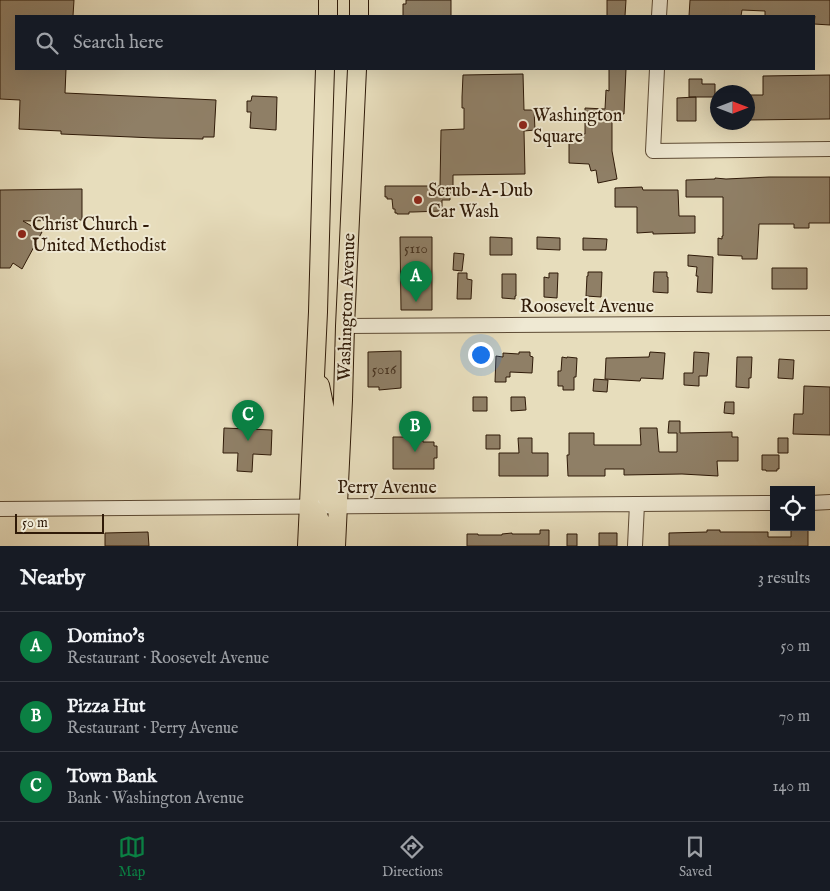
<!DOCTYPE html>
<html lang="en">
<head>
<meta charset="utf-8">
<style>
  body { margin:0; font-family:"IM FELL English",serif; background:#242831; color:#f1f3f6 }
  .controls { position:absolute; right:15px; bottom:15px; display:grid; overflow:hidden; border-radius:0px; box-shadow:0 5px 20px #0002 }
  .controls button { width:45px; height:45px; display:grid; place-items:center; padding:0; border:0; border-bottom:1px solid #363941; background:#171b24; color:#f1f3f6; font:25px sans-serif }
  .compass { position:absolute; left:710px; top:85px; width:45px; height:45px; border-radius:50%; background:#171b24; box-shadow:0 5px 20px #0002; rotate:90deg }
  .scale { position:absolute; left:15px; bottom:12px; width:89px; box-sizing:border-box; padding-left:5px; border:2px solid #2f1a08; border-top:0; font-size:14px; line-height:18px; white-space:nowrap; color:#2f1a08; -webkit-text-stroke:4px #efe9d3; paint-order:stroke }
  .you { position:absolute; left:480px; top:354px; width:18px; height:18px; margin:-12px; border:4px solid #fff; border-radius:50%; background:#1a73e8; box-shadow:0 0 0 8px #1a73e833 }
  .badge { display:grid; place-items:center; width:32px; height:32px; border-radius:50%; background:#0b8043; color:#fff; font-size:16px; font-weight:700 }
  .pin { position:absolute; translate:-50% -41px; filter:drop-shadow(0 1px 2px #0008) }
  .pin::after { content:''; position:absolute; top:26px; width:18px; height:15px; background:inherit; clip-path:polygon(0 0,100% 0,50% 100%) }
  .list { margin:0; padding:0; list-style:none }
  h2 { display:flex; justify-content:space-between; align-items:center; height:65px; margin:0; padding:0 20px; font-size:21px }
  h2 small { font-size:16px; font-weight:400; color:#9ea1a6 }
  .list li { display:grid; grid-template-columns:32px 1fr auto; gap:15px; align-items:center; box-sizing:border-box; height:70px; padding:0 20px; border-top:1px solid #363941 }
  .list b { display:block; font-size:19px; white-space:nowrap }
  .list p { margin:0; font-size:16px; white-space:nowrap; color:#9ea1a6 }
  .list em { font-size:16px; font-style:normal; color:#9ea1a6 }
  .icon { flex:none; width:28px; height:28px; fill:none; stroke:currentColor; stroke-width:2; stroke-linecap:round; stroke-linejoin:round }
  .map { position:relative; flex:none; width:830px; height:546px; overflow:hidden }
  .search { position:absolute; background:#171b24; box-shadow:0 5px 20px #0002; left:15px; right:15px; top:15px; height:55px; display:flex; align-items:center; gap:12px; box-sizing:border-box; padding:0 18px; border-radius:0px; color:#9ea1a6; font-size:19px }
  .sheet { height:275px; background:#171b24 }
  nav { display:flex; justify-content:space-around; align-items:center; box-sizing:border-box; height:70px; border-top:1px solid #363941; background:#171b24; font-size:14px; color:#9ea1a6 }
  nav a { display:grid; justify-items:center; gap:2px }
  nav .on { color:#0b8043 }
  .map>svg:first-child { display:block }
</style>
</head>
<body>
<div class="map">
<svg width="830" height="546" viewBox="0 0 830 546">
  <rect width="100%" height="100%" fill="#e7ddbc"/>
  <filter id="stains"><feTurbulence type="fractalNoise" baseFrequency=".004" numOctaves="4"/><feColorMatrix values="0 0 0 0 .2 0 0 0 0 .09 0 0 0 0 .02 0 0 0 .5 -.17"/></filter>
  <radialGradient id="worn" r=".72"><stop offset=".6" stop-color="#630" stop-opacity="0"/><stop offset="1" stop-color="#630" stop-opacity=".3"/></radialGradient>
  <path fill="#8f7f66" stroke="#2f1a08" d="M0 0H74L73 16H16V69H66L65 93 216 100 214 137H203V139L155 138 61 134V131L19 129 20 100 0 99Z
    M406 0H451V16H403V4H406Z
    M607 0H626L625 16H607Z
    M690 0H830V25L814 24 815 16H765V11L742 10 741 16H689Z
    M609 69H626L624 114 612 113V151L617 179 598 183 596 170 591 171 589 164 569 163V134H585V108L605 109 606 90 609 91Z
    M523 74 524 110H534L535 130 524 131 525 174 453 175V195H450V200H442V211L413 212H409V214H397V213H395V209H393L392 199H387V197H385V186H440L441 130 464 129V108H462V97L463 75Z
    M830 75V119L748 120V95H763V76Z
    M689 79H702V84H715V97H689Z
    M252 96 277 97 276 130 250 128 251 112H247V101H251Z
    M696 97V121H677V98Z
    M769 177H830V223H809V228H794V224H759L757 259H742V256L718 255V238L722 239V236H723V197H686V180L715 179V178L726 179Z
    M642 187 643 190H678L679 216H695V233L653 234V232L637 233V207H615V188Z
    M82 189V220L23 221 42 232 22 269 13 263 10 268H0V190Z
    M400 237H432V310H401Z
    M490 237 512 238V255H490Z
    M537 237 560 238V250L537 249Z
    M583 238 607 239 606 250H583Z
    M454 253 464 254 462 271 453 270Z
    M688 255 713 257 712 293 697 292 698 276H696L697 267 688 266Z
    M772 268H807V289H772Z
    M588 272H602L601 297 586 296 587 276H588Z
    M654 272H667V277H668V293L653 292Z
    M458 273H467V279L472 280 471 299H457Z
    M549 273H558L557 298 544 297V277L549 278Z
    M502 274H516V296H515V299L502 298Z
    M401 351V388L379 390V387H368V352Z
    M519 352H530V356L533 357 532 373 510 372V377H506V382H495L496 356 503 357V353L519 354Z
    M650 352 665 353 663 379 641 378 640 381 605 379 606 358 649 357Z
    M694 352 709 353 707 376H699V386L684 385V373H693Z
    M562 357 567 358V357L577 358 576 377H574V390H563V386H558V371H561Z
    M737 357H752L751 378H749V388L736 387Z
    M779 359 794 360 793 379 778 378Z
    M594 379 608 380 607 392 593 391Z
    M804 386 830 387V435L793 434 794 414H803Z
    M473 397H487V411H473Z
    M511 397H525L526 410 511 411Z
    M725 402H734V414L724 413Z
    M669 421H680V433L732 432V437H738V461H717L718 476 682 474 624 475V469H605V476H568L567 455H569V433H594V445H641L640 428H657L659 452H677V433H668Z
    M224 428 272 430 271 455 253 454 252 472 237 471 238 453H223Z
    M486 435H500V449H486Z
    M393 437H414V439H423V442H434V446H437V458H434V469H393Z
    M518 438H532V453H548V476H499V453H519Z
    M778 438H788V453H778Z
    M762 455H779V469H777V471H766V470H762Z
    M540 530H549V546H467V534H478V535H502V534L512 533V534H540Z
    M707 530H720V532H768V537H791V530H808V546H669V533L707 532Z
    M148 532 149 546H105V533Z
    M599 533H617V546H599Z
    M567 534H577V546H567Z"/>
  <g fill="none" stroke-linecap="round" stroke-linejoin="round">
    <defs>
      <path id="minor" d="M659 16 660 0
        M657 69 653 151 830 149
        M345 326 830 323
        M811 503 830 502
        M0 509 774 503
        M635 546 637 504"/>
      <path id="major" d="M328 16V0
        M359 16V0
        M320 385 328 424 324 485C325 495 327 501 336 507
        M309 506C324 517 322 529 322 546
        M307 546 318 312 322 162 325 69
        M336 546 343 400 345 326 357 69"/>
    </defs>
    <use href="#minor" stroke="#5d4b35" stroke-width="16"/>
    <use href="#major" stroke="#2f1a08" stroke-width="20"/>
    <use href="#minor" stroke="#efe9d3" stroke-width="14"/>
    <use href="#major" stroke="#e7ddbc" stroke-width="18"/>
  </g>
  <g fill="#8f2418" stroke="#efe9d3" stroke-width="2">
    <circle cx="523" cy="125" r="5"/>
    <circle cx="418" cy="200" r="5"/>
    <circle cx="22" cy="234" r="5"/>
  </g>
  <g text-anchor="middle" stroke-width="4" stroke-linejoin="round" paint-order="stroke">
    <g font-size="15" fill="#473320">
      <text x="416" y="253">5110</text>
      <text x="384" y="374">5016</text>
    </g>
    <g font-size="18" fill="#2f1a08" stroke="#efe9d3" text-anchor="start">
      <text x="533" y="121">Washington<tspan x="533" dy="21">Square</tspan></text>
      <text x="428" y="196">Scrub-A-Dub<tspan x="428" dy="21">Car Wash</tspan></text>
      <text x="32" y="230">Christ Church -<tspan x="32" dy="21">United Methodist</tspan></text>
    </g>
    <g font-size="18" fill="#2f1a08" stroke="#efe9d3">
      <text x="587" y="312">Roosevelt Avenue</text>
      <text transform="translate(346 307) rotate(-88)" y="6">Washington Avenue</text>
      <text x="387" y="493">Perry Avenue</text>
    </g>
  </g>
  <rect width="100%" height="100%" filter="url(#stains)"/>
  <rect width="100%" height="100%" fill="url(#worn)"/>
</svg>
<div class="controls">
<button><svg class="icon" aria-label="locate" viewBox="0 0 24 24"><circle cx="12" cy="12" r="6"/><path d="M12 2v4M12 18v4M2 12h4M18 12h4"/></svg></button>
</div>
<svg class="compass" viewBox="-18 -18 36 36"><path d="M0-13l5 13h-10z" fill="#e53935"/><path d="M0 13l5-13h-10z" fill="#9ea1a6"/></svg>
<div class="scale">50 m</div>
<div class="you"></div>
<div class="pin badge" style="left:416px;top:302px">A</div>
<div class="pin badge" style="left:415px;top:452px">B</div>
<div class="pin badge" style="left:248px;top:441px">C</div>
<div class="search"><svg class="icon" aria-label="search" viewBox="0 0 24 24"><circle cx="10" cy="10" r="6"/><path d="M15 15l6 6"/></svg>Search here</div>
</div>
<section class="sheet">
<h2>Nearby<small>3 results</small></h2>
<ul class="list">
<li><span class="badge">A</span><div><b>Domino's</b><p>Restaurant · Roosevelt Avenue</p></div><em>50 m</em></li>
<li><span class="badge">B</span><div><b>Pizza Hut</b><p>Restaurant · Perry Avenue</p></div><em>70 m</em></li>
<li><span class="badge">C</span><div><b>Town Bank</b><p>Bank · Washington Avenue</p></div><em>140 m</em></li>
</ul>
</section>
<nav>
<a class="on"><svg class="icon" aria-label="map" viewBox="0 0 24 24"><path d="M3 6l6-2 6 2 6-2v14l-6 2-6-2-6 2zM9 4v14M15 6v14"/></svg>Map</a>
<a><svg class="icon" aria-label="directions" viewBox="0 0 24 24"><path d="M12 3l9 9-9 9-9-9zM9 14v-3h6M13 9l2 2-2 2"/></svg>Directions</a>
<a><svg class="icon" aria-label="saved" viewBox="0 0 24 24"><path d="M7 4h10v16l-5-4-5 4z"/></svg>Saved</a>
</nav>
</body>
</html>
